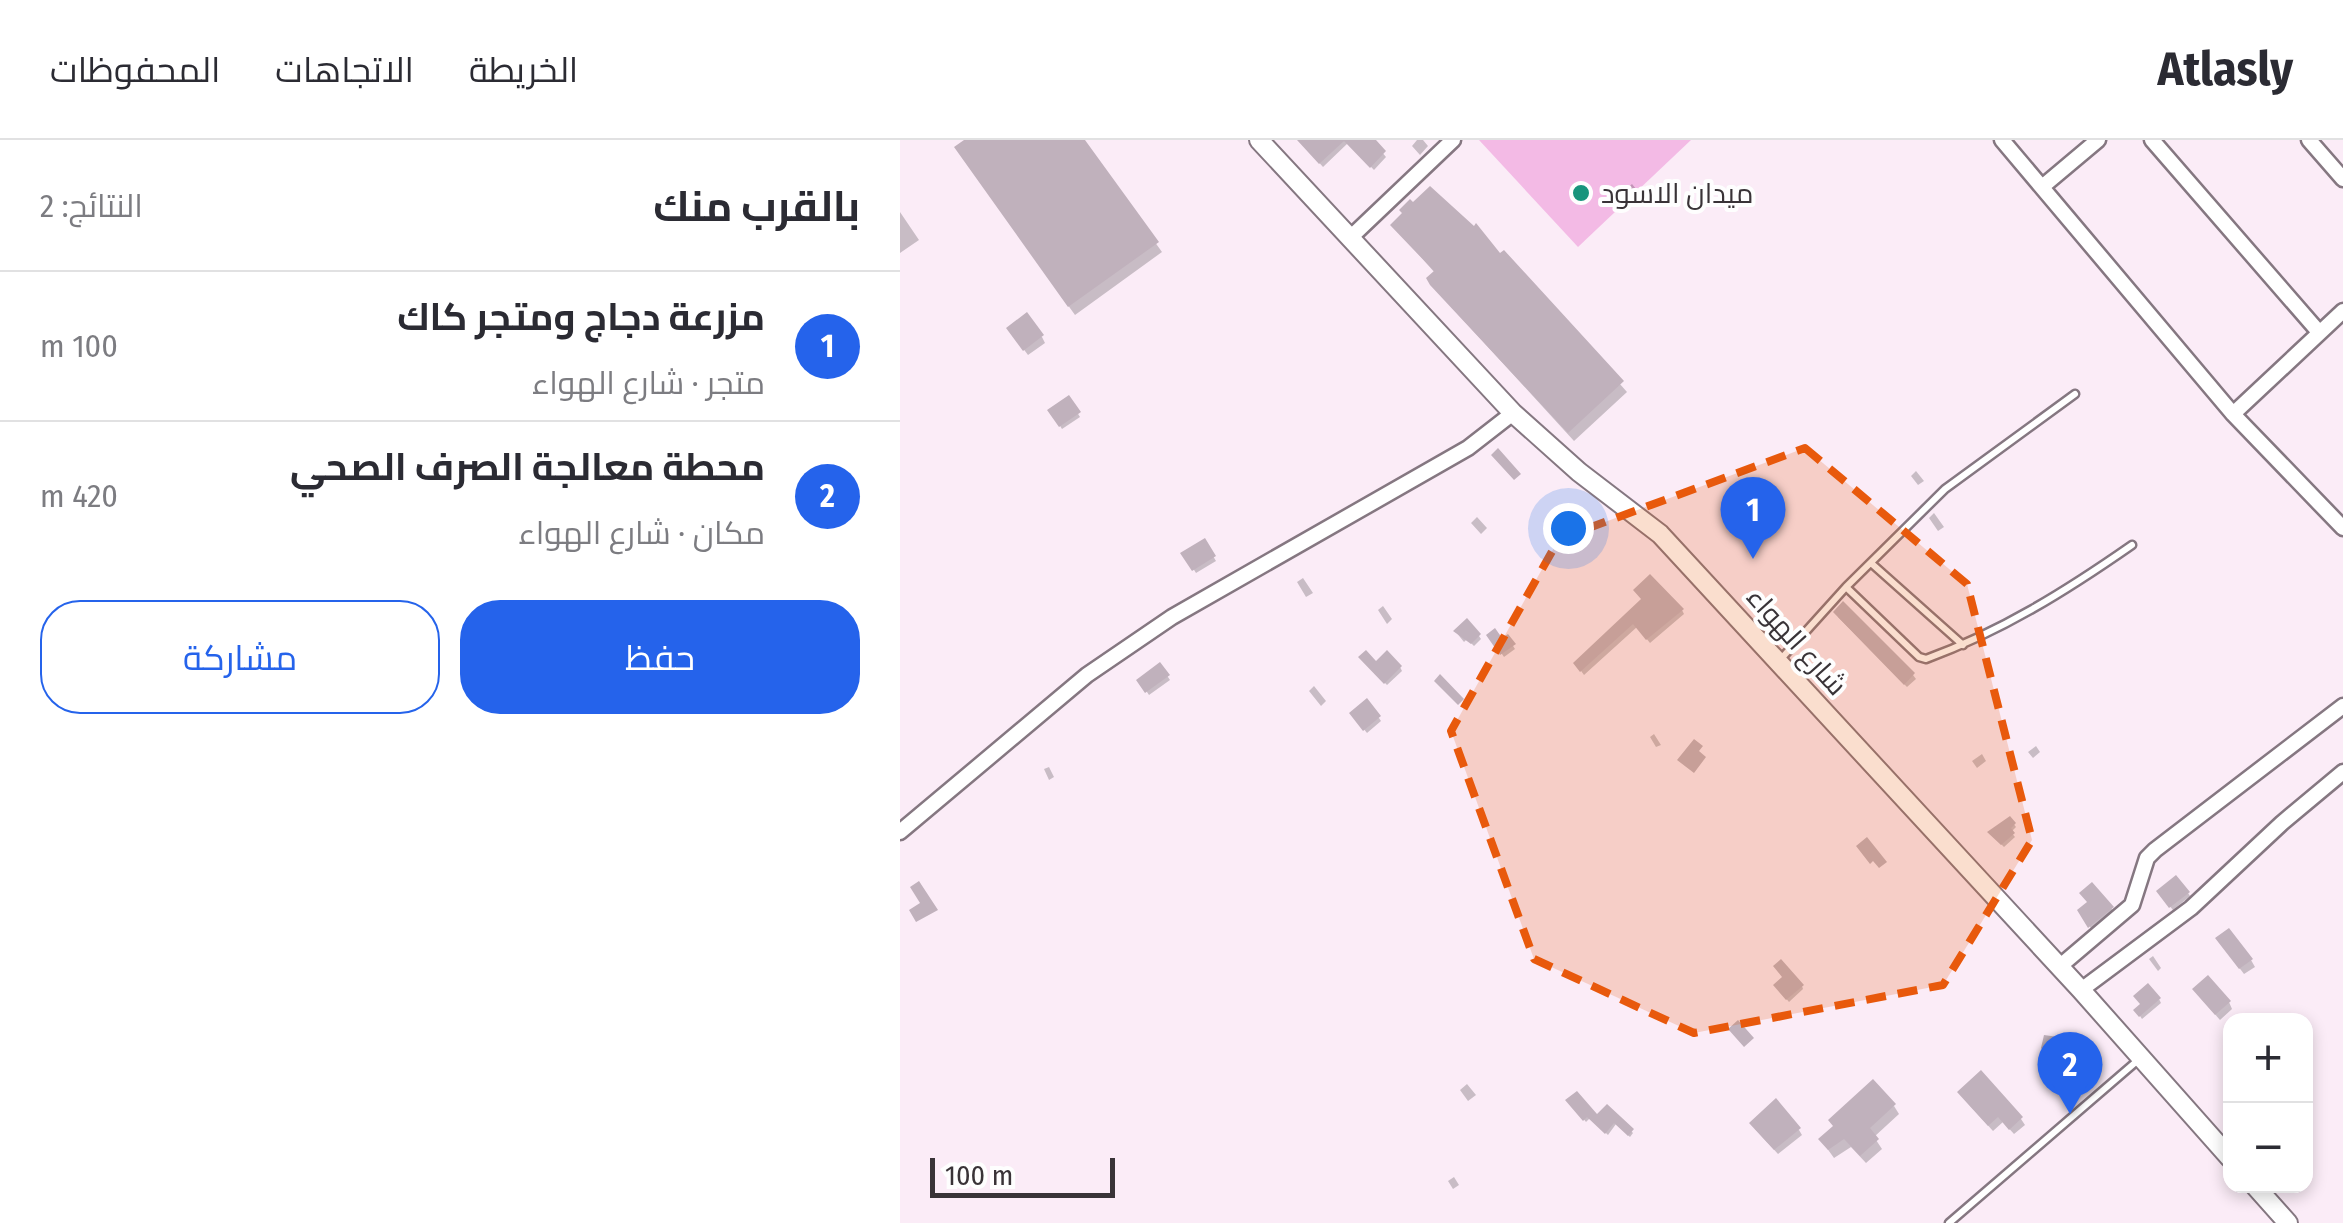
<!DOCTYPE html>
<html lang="ar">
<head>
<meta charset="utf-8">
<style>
  body { margin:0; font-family:"Fira Sans Condensed",Cairo,sans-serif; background:#f2f2f3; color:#2b2b33; direction:rtl }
  .controls { position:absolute; right:30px; bottom:30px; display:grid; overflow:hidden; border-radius:20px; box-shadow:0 5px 15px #0003 }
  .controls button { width:90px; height:90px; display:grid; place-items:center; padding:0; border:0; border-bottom:2px solid #e1e1e2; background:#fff; color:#2b2b33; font:50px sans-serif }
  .scale { position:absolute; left:30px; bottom:25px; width:185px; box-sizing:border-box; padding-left:10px; border:5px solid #393337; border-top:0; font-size:28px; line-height:35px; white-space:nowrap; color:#393337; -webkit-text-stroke:8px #fefefe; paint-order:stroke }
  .you { position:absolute; left:668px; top:388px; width:35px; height:35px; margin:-25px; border:8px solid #fff; border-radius:50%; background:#1a73e8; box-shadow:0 0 0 15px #1a73e833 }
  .badge { display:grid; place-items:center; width:65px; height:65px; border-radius:50%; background:#2563eb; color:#fff; font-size:32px; font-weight:700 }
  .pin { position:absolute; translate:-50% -82px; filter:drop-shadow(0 2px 5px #0008) }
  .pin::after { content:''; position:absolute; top:52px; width:35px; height:30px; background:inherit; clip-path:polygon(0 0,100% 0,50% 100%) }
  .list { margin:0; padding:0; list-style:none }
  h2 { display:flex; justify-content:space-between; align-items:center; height:130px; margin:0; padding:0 40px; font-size:42px }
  h2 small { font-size:32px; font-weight:400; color:#7c7c81 }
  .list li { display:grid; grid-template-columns:65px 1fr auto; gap:30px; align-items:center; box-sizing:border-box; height:150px; padding:0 40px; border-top:2px solid #e1e1e2 }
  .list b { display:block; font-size:38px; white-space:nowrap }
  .list p { margin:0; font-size:32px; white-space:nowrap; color:#7c7c81 }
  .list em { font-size:32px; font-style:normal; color:#7c7c81 }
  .actions { display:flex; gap:20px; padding:30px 40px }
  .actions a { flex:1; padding:22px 0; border:2px solid #2563eb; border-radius:40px; text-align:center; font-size:35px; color:#2563eb }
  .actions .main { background:#2563eb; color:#fff }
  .map { position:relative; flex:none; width:1443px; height:1083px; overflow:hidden; direction:ltr }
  header { display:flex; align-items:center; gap:60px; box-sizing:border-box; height:140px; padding:0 50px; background:#fff; border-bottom:2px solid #e1e1e2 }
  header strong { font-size:48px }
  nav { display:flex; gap:55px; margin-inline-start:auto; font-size:35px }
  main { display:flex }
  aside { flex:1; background:#fff }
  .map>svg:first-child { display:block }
</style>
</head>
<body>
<header>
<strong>Atlasly</strong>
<nav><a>الخريطة</a><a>الاتجاهات</a><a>المحفوظات</a></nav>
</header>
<main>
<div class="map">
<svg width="1443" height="1083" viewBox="0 0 1443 1083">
  <rect width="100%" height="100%" fill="#fbecf7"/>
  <path fill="#f3bae5" d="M579 0H791L678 107Z"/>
  <path fill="#0003" d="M69 0H182L262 112 175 175 62 17Z
    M399 0H472L486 17 474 30 448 3 423 27Z
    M517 0H523L528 6 520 15 512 6Z
    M732 44 737 50 727 58 722 53Z
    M0 72 19 100 0 113Z
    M493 85 600 117 604 113 727 252 674 301 534 148 535 133Z
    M113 195 142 197 145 203 128 215Z
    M168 258 180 277 162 289 150 270Z
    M1016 331 1024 341 1018 345 1011 336Z
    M1034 373 1044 387 1038 391 1029 378Z
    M577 377 587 388 581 394 571 383Z
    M304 401 316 421 296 433 284 414Z
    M403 438 413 453 406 457 397 442Z
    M744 460 782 470 784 474 750 503 737 487 684 535 676 524Z
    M943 465 1013 535 1016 539 1007 547 938 477Z
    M483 466 492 479 487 484 478 470Z
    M556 492 579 496 581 499 574 506 567 499 564 502Z
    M589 495 602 502 608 498 615 509 604 517Z
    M463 521 500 527 502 531 487 545Z
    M260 525 270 540 249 555 239 540Z
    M414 546 426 561 421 566 409 551Z
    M454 577 479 578 481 581 467 593Z
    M754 594 761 605 756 607 750 597Z
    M1136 606 1140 612 1133 618 1128 612Z
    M1082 614 1086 621 1077 628 1072 621Z
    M149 627 154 637 149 640 144 629Z
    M1110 679 1116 687 1111 692 1115 697 1104 707 1092 695Z
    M1288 753 1290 756 1273 770 1261 756Z
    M1211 768 1215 774 1193 792 1181 771Z
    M1322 805 1351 820 1355 827 1344 834Z
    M1253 816 1261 828 1258 831 1249 819Z
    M902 846 903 849 889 862 878 849Z
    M1299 856 1329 862 1332 869 1320 880Z
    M1259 859 1261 863 1242 879 1236 870Z
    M567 944 576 955 568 961 560 950Z
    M1064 959 1121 979 1125 985 1114 994 1103 982 1093 991Z
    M669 961 697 978 707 967 733 993 730 997 716 984 708 995 690 978 686 982Z
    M994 966 999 974 974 997 982 1009 966 1023 951 1007 934 1018 921 1000 935 987Z
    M855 989 899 990 902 995 878 1014Z
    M554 1037 559 1045 553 1049 548 1041Z"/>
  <path fill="#c0b1bc" d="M64 0H185L259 102 168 167 54 7Z
    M397 0H476L486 11 470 28 444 1 419 24Z
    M530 46 574 86 576 83 600 113 604 110 724 241 668 293 530 145 526 138 534 131 490 85 502 73 499 70 510 59 513 62Z
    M127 172 144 195 123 211 106 188Z
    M169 255 181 272 159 287 147 270Z
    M598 308 621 334 614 340 591 315Z
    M305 398 316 416 292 431 280 413Z
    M750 434 784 469 746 500 733 484 680 532 673 523 741 459 733 450Z
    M943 461 1015 533 1004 545 933 472Z
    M567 478 581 494 571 504 553 491Z
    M595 488 602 498 608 494 616 504 600 515 586 495Z
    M466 510 476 521 487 510 502 526 484 544 458 517Z
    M260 522 270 535 245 553 236 540Z
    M540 534 564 559 558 565 534 541Z
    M467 558 481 576 463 591 449 573Z
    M794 599 803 606 799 611 806 617 794 633 777 620Z
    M1110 676 1116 683 1111 688 1115 693 1101 705 1087 692Z
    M967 697 987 722 979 728 973 721 970 724 956 706Z
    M1276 735 1290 752 1269 768 1256 751Z
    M19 741 38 770 16 782 9 770 20 763 10 747Z
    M1192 742 1214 767 1188 788 1177 770 1187 762 1179 753Z
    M1329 788 1353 819 1339 829 1315 798Z
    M881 819 904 845 886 860 873 845 882 837 873 826Z
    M1308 835 1331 861 1315 875 1292 849Z
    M1248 843 1261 858 1239 877 1233 870 1240 864 1233 856Z
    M838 880 854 898 844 907 828 889Z
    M1144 895 1158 897 1166 908 1162 922 1148 919 1141 908Z
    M1081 930 1123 977 1109 990 1098 977 1088 986 1057 952Z
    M973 939 996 964 970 988 979 999 960 1016 944 999 928 1010 918 999 933 986 928 980Z
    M677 951 697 974 707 964 734 989 728 996 714 983 705 994 687 977 683 981 665 960Z
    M876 958 901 988 874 1010 849 983Z"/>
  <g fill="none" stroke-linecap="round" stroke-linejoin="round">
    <defs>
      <path id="service" d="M971 423 1063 505
        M946 447 1019 517 1026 519C1102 491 1166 451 1232 405
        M880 520 946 447 1045 349 1175 254
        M1049 1083 1237 921"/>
      <path id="minor" d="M1102 0 1333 274 1443 388
        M1252 0 1418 191
        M1409 0 1443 39
        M1142 47 1198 0
        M450 98 553 0
        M1333 274 1443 171
        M0 692 187 535 272 477 568 308 613 273
        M1159 827 1232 765 1247 718 1255 710 1443 566
        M1181 850 1291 768 1382 683 1443 632"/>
      <path id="tertiary" d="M359 0 613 273 679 332 760 394 1181 850 1330 1018
        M1355 1046 1388 1083"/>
    </defs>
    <use href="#service" stroke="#857781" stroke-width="11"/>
    <use href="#minor" stroke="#857781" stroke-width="19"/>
    <use href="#tertiary" stroke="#857781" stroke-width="22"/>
    <use href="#service" stroke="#fff" stroke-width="6"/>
    <use href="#minor" stroke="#fff" stroke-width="14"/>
    <use href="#tertiary" stroke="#fff" stroke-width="18"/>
  </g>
  <path fill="#e8590c" fill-opacity="0.2" stroke="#e8590c" stroke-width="8" stroke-dasharray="20 12" stroke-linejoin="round" d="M905 308 1067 444 1132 700 1043 845 794 893 634 819 551 591 659 399Z"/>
  <circle fill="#18947c" stroke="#fefefe" stroke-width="4" cx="681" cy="53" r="10"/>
  <g text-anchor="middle" stroke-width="8" stroke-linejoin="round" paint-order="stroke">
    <g font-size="28" fill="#393337" stroke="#fefefe" text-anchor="start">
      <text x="701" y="63">ميدان الاسود</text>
    </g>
    <g font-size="28" fill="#393337" stroke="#fefefe">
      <text transform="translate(897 501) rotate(48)" y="10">شارع الهواء</text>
    </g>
  </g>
</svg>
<div class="controls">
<button>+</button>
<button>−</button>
</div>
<div class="scale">100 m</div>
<div class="you"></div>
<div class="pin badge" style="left:853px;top:419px">1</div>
<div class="pin badge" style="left:1170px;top:974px">2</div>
</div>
<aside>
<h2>بالقرب منك<small>النتائج: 2</small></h2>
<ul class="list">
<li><span class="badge">1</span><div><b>مزرعة دجاج ومتجر كاك</b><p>متجر · شارع الهواء</p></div><em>100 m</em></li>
<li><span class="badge">2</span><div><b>محطة معالجة الصرف الصحي</b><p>مكان · شارع الهواء</p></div><em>420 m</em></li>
</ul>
<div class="actions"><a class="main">حفظ</a><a>مشاركة</a></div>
</aside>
</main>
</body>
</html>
